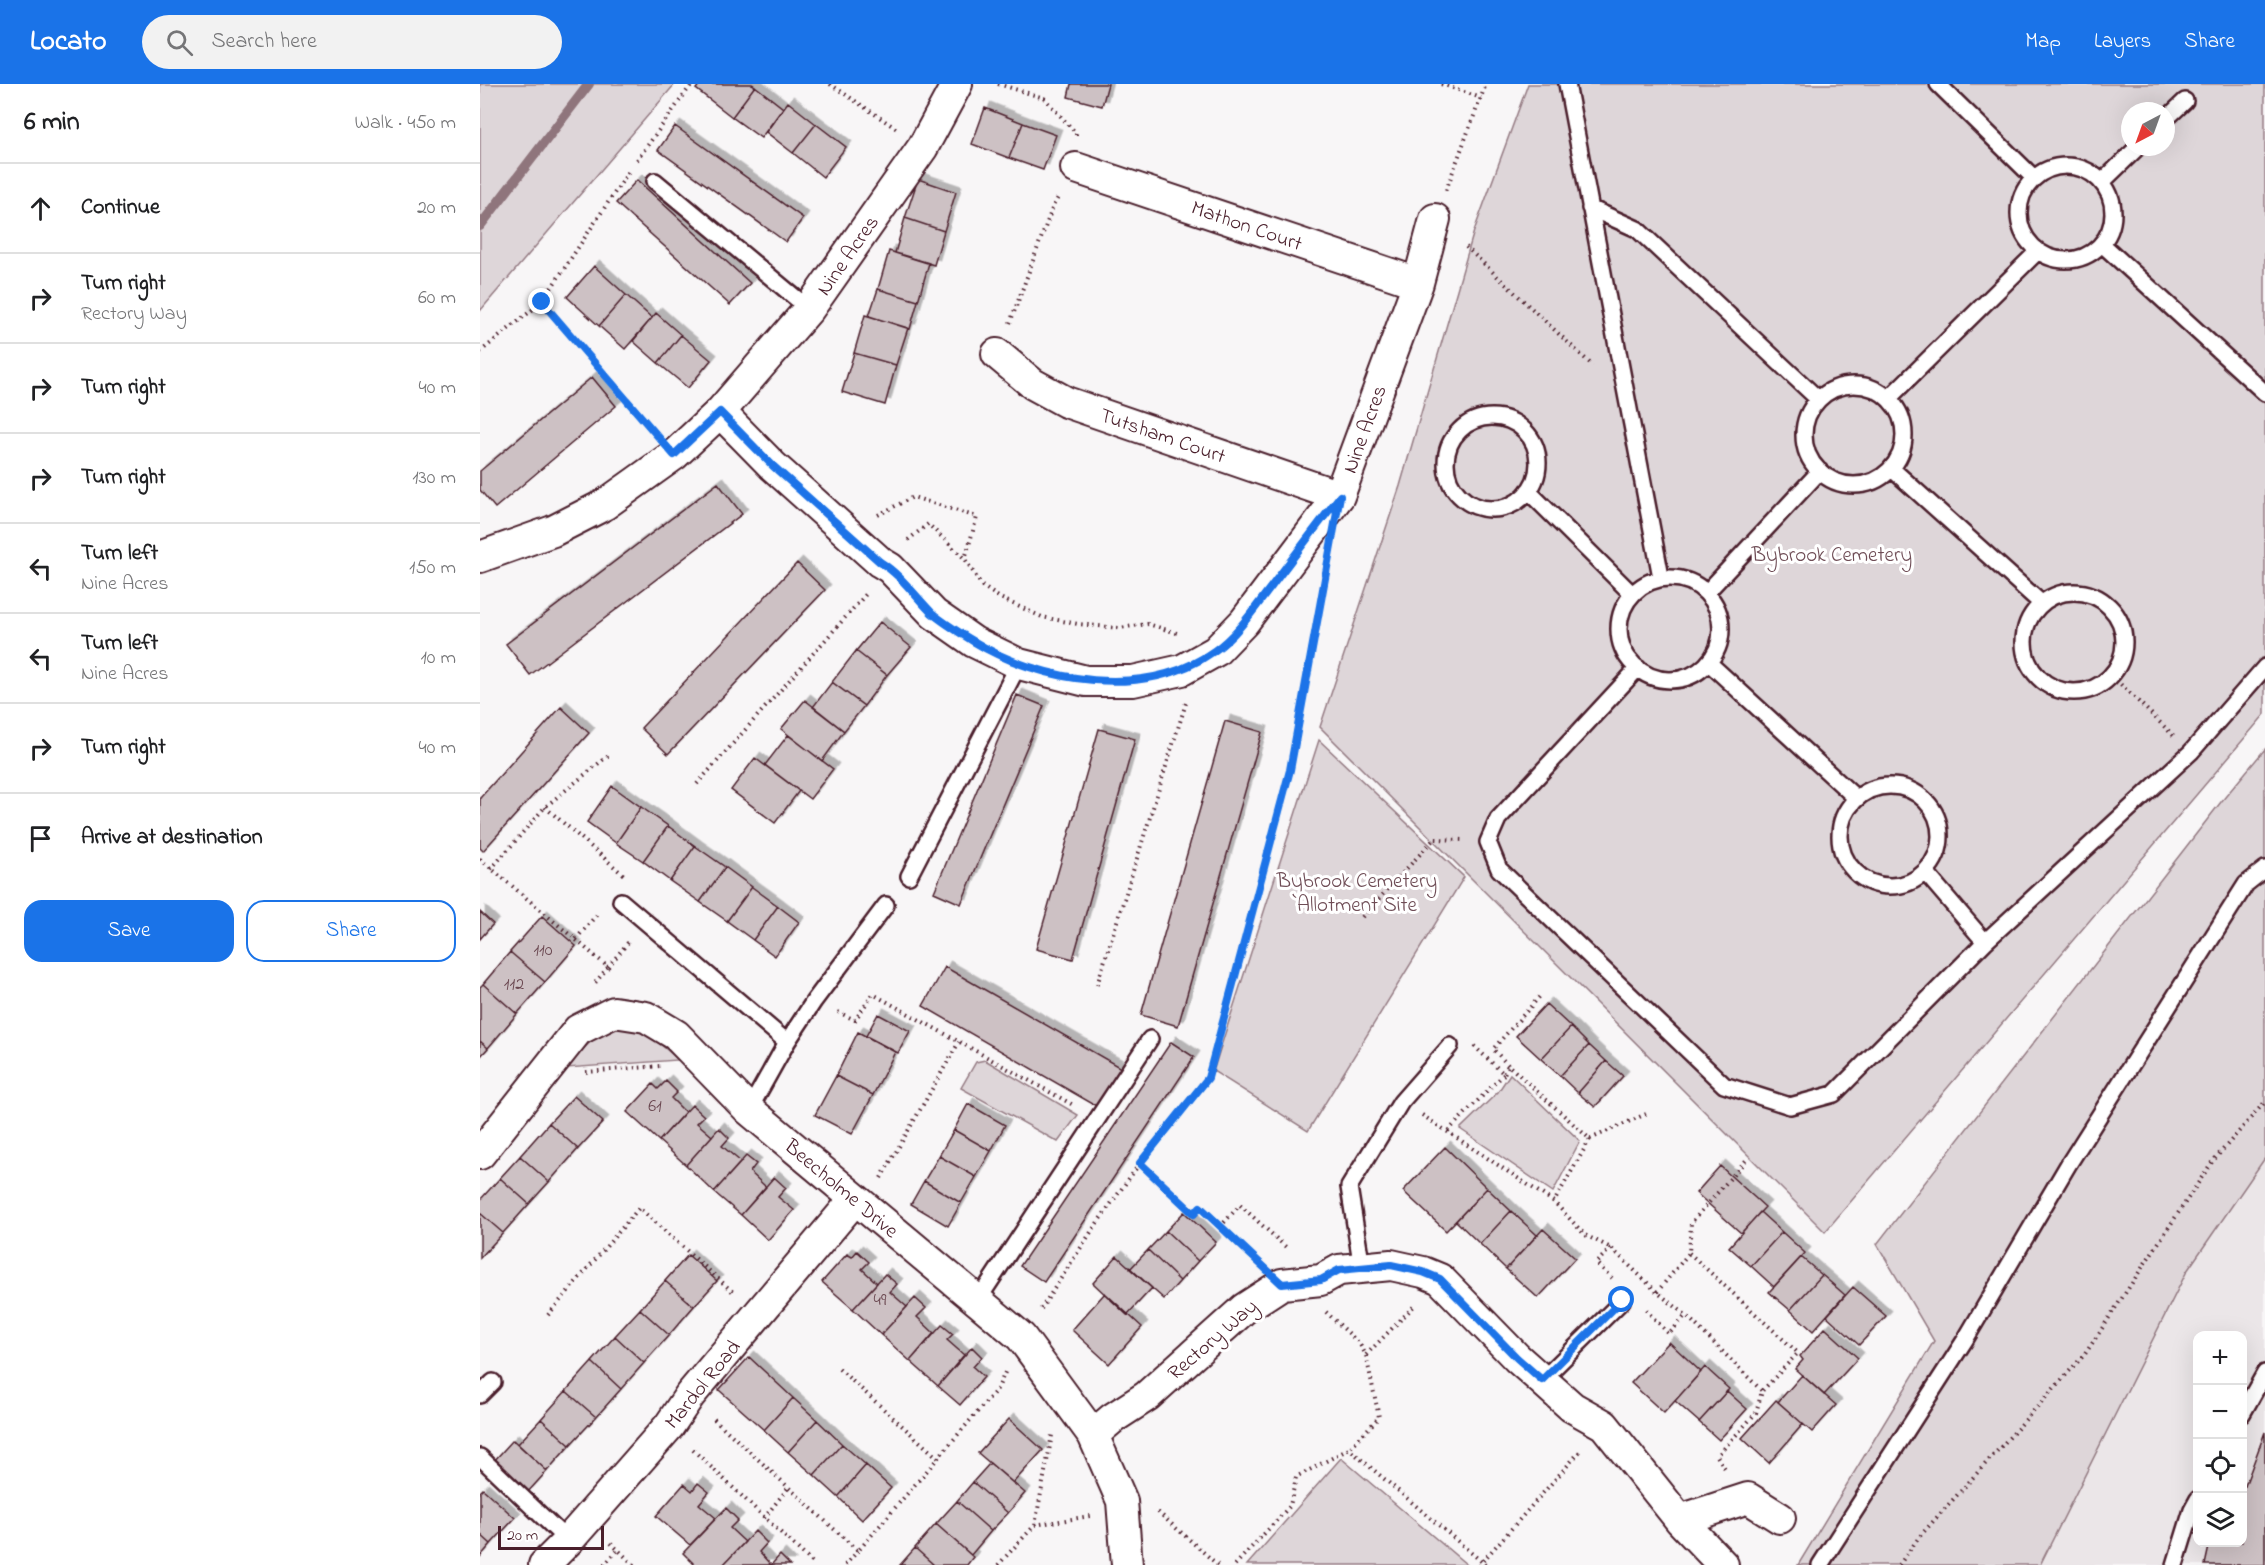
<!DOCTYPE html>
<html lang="en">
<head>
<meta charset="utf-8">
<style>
  body { margin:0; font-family:"Indie Flower",sans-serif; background:#f2f2f2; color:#202124 }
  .controls { position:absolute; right:18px; bottom:18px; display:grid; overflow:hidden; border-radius:12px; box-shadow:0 6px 24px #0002 }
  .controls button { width:54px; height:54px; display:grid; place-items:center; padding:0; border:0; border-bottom:2px solid #e0e0e0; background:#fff; color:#202124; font:30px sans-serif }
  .compass { position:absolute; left:1641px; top:18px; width:54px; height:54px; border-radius:50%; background:#fff; box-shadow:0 6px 24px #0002; rotate:221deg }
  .scale { position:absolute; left:18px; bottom:15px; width:106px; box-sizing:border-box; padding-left:6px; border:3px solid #4a1f2b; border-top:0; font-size:16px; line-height:21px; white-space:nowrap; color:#4a1f2b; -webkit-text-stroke:4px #fff; paint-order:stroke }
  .stop { position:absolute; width:18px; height:18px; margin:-14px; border:4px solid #1a73e8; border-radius:50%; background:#fff }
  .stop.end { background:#1a73e8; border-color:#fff; box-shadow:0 2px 6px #0008 }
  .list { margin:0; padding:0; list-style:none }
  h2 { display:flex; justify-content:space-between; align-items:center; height:78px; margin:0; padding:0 24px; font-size:26px }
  h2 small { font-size:20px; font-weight:400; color:#757577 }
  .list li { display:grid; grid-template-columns:39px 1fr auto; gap:18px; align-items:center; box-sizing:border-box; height:90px; padding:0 24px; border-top:2px solid #e0e0e0 }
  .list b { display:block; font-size:22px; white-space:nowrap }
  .list p { margin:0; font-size:20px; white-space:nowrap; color:#757577 }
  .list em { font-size:20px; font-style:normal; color:#757577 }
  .actions { display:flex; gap:12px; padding:18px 24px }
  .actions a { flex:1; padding:14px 0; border:2px solid #1a73e8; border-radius:18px; text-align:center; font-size:21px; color:#1a73e8 }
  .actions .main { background:#1a73e8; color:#fff }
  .icon { flex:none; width:33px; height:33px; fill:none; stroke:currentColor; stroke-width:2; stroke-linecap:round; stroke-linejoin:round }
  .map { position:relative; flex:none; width:1785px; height:1481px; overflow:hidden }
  header { display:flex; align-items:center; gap:36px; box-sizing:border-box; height:84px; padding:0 30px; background:#1a73e8; color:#fff }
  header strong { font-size:28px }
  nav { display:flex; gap:33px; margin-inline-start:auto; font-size:21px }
  .search { width:420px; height:54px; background:#f2f2f2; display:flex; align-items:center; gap:15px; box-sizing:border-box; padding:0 21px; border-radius:33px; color:#757577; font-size:22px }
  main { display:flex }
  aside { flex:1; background:#fff }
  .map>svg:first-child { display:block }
</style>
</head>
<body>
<header>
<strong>Locato</strong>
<div class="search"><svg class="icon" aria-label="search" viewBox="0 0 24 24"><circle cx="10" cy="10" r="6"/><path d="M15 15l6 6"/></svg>Search here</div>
<nav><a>Map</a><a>Layers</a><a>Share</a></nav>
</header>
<main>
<aside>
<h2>6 min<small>Walk · 450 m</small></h2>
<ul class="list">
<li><svg class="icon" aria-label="ahead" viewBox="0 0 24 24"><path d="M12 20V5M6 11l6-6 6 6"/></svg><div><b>Continue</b></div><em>20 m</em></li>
<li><svg class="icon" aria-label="right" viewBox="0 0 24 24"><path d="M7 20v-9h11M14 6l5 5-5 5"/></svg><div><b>Turn right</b><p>Rectory Way</p></div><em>60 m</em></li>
<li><svg class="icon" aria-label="right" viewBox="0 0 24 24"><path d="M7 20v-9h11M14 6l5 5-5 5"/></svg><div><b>Turn right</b></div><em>40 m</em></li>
<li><svg class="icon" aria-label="right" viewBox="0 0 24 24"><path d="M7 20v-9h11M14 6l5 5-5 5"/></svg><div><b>Turn right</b></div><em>130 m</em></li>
<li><svg class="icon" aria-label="left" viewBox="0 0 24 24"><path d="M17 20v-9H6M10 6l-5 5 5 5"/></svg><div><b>Turn left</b><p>Nine Acres</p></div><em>150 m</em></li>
<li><svg class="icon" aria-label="left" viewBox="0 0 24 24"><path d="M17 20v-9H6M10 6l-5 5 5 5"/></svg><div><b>Turn left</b><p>Nine Acres</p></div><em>10 m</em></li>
<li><svg class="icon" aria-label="right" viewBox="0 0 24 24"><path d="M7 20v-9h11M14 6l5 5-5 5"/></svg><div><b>Turn right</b></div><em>40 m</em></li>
<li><svg class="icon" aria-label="arrive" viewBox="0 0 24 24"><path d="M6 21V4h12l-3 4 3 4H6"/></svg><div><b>Arrive at destination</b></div></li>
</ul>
<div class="actions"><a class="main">Save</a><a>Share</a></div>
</aside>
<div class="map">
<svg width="1785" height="1481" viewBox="0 0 1785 1481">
  <defs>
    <filter id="shadow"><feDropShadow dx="5.5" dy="-5.5" stdDeviation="0" flood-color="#0004"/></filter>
  </defs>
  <rect width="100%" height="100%" fill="#f8f6f7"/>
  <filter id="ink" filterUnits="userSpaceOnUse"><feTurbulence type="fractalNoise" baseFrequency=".0167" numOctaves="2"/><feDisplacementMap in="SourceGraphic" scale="12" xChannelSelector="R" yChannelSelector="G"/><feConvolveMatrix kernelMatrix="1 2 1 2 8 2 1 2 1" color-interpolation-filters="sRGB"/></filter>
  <g filter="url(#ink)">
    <path fill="#ebe6e8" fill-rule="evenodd" d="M1785 1074V1481H1560L1707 1187ZM1718 1252H1762V1458H1718Z"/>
    <path fill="#ded6d9" stroke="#947a82" stroke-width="1.5" fill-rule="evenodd" d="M0 0H195L0 227Z
      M1048 0H1785V630L1345 1148 840 643 920 402 994 147ZM1650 27H1686V63H1650Z
      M839 656 984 793 828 1047 733 987Z
      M1785 665V1074L1707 1187 1560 1481H1318L1454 1257 1397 1160 1741 718Z
      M149 943C170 950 182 961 198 976L87 984C106 960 118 946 149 943Z
      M505 976 598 1031 578 1058 481 1004 496 978Z
      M1030 990 1100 1057 1073 1108 980 1045 1018 1008Z
      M861 1374 987 1481H767Z"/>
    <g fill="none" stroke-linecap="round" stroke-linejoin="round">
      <path stroke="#8f747b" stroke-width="10" d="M0 142 109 0"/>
    </g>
    <path fill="#cdc1c4" stroke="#4a1f2b" stroke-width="1.5" filter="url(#shadow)" d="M220 0H272L275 2 252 33 216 5Z
      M591 0H628L622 22 588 13Z
      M275 2 303 24 281 54 252 33Z
      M308 18 336 40 313 69 286 48Z
      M505 24 543 39 529 74 492 60Z
      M543 39 576 51 563 86 529 74Z
      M336 40 366 63 343 93 313 69Z
      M195 42 323 134 306 158 178 66Z
      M438 95 476 108 464 147 425 134Z
      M157 96 270 199 250 221 136 119Z
      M425 134 464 147 454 181 415 169Z
      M409 167 449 179 438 217 398 205Z
      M114 182 146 211 119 242 87 213Z
      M398 205 438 217 430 245 389 232Z
      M146 211 172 234 145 265 119 242Z
      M176 229 201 251 178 279 153 257Z
      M385 231 428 244 416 281 374 269Z
      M201 251 231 276 208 304 178 279Z
      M374 269 416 281 405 321 362 308Z
      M112 293 136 322 15 424 0 406V387Z
      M238 399 262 430 50 591 26 560Z
      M317 479 345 506 188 670 161 644Z
      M400 538 431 563 407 591 376 567Z
      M376 567 407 591 384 622 352 598Z
      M352 598 384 622 364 647 333 623Z
      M537 611 564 622 481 820 454 808Z
      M325 616 364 647 342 677 301 645Z
      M81 623 109 649 3 767 0 764V714Z
      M745 637 782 648 698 942 661 931Z
      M619 645 655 655 593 875 556 865Z
      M308 651 353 685 330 715 285 681Z
      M275 674 319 707 295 739 251 706Z
      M132 702 161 723 136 759 107 738Z
      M161 723 188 742 163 777 136 759Z
      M188 742 215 762 190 797 163 777Z
      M215 762 245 783 220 818 190 797Z
      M245 783 272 803 247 837 220 818Z
      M272 803 298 822 273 856 247 837Z
      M298 822 319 838 295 872 273 856Z
      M0 828 13 840 0 855Z
      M62 832 96 862 65 898 30 868Z
      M30 868 65 898 37 930 3 900Z
      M465 883 641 984 618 1023 443 922Z
      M3 900 37 930 8 964 0 957V903Z
      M1066 920 1091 943 1061 975 1036 952Z
      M398 930 430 947 418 969 386 952Z
      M1091 943 1109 961 1080 992 1061 975Z
      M378 948 415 968 393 1011 356 992Z
      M0 957 8 964 0 973Z
      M691 958 714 973 564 1198 540 1182Z
      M1109 961 1126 977 1098 1009 1080 992Z
      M1126 977 1143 992 1115 1023 1098 1009Z
      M356 992 393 1011 372 1050 335 1031Z
      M186 997 197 1008 191 1014 205 1028 179 1057 147 1028 173 1000 178 1005Z
      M94 1012 123 1038 98 1065 69 1039Z
      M488 1020 525 1041 511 1067 474 1046Z
      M212 1021 224 1032 217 1039 232 1052 206 1081 179 1057Z
      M69 1039 98 1065 69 1098 40 1072Z
      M239 1044 249 1054 242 1062 261 1078 234 1108 206 1081Z
      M474 1046 511 1067 496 1093 459 1072Z
      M965 1063 1007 1104 966 1147 923 1107Z
      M40 1072 69 1098 49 1120 20 1094Z
      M266 1072 276 1080 270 1088 286 1103 261 1131 234 1108Z
      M459 1072 496 1093 481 1119 444 1097Z
      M1240 1082 1285 1123 1261 1149 1216 1109Z
      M294 1093 306 1104 298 1113 314 1126 288 1156 261 1131Z
      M20 1094 49 1120 23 1149 0 1129V1116Z
      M444 1097 481 1119 468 1142 431 1120Z
      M1007 1104 1031 1127 1000 1160 976 1137Z
      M1031 1127 1057 1151 1026 1185 1000 1160Z
      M704 1128 736 1158 718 1177 686 1147Z
      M1280 1128 1302 1148 1271 1182 1249 1163Z
      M0 1129 23 1149 0 1174Z
      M1063 1145 1095 1174 1058 1214 1026 1185Z
      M686 1147 718 1177 700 1197 668 1166Z
      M1302 1148 1325 1169 1294 1203 1271 1182Z
      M668 1166 700 1197 684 1215 650 1185Z
      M377 1167 389 1178 382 1185 397 1199 373 1225 342 1198 367 1170 372 1173Z
      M208 1171 237 1197 214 1222 185 1197Z
      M637 1172 672 1204 647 1231 613 1199Z
      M1321 1173 1342 1191 1310 1226 1289 1208Z
      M405 1190 417 1200 410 1208 427 1223 401 1251 373 1225Z
      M1342 1191 1365 1211 1333 1247 1310 1226Z
      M185 1197 214 1222 189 1251 160 1225Z
      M1373 1203 1406 1232 1379 1261 1347 1232Z
      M625 1209 662 1243 629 1280 592 1246Z
      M435 1214 446 1224 437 1233 454 1249 430 1277 401 1251Z
      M160 1225 189 1251 164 1279 135 1252Z
      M462 1241 473 1250 467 1256 484 1271 458 1302 430 1277Z
      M1345 1244 1378 1274 1344 1311 1315 1285 1323 1276 1320 1272Z
      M135 1252 164 1279 141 1305 112 1278Z
      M1189 1258 1221 1288 1184 1329 1151 1299Z
      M492 1263 502 1273 493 1283 504 1293 480 1321 458 1302Z
      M269 1273 313 1314 284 1346 239 1306Z
      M112 1278 141 1305 116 1333 86 1307Z
      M1225 1283 1249 1305 1219 1338 1195 1317Z
      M1322 1291 1356 1321 1332 1348 1298 1318Z
      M86 1307 116 1333 90 1361 61 1335Z
      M1247 1307 1267 1325 1239 1356 1219 1338Z
      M313 1314 337 1336 308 1368 284 1346Z
      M1296 1316 1323 1340 1289 1379 1262 1354Z
      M61 1335 90 1361 67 1387 38 1360Z
      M529 1335 563 1366 533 1399 498 1369Z
      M337 1336 362 1360 334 1391 308 1368Z
      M1785 1348V1481H1725L1730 1458H1762V1401L1765 1402Z
      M33 1356 67 1387 47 1409 13 1378Z
      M362 1360 386 1381 358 1413 334 1391Z
      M510 1379 545 1409 528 1429 493 1398Z
      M386 1381 411 1404 382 1436 358 1413Z
      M493 1398 528 1429 511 1447 477 1417Z
      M218 1399 229 1408 219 1420 236 1434 210 1461 176 1432 204 1400 212 1407Z
      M3 1405 35 1434 11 1460 0 1450V1408Z
      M477 1417 511 1447 491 1471 456 1440Z
      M246 1424 258 1436 250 1444 265 1458 243 1481H215L203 1469Z
      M456 1440 493 1473 487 1481H454L435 1464Z
      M275 1447 287 1459 279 1468 291 1481H243Z
      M0 1450 11 1460 0 1473Z
      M435 1464 454 1481H420Z
      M300 1471 310 1481H291Z"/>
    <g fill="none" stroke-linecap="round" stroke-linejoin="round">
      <defs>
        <path id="lane" d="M1087 0 1181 493
          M1458 0 1554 94
          M1686 35 1705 17
          M1539 129a47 47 0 1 1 94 0a47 47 0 1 1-94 0Z
          M175 97 329 225
          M1622 98 1658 63
          M1110 124 1157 145 1338 315
          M1622 160 1785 309
          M1324 351a50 50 0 1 1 100 0a50 50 0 1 1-100 0Z
          M1409 314 1558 167
          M966 379a46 46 0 1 1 92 0a46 46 0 1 1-92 0Z
          M1412 385 1561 519
          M1048 407 1152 510
          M1139 545a51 51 0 1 1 102 0a51 51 0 1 1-102 0Z
          M1227 508 1340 387
          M1544 558a50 50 0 1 1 100 0a50 50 0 1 1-100 0Z
          M1229 579 1376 714
          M1158 584 1018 735 1008 758 1019 785 1244 1001 1310 1022 1354 1010 1505 858 1711 668 1785 583
          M1360 752a50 50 0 1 1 100 0a50 50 0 1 1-100 0Z
          M1445 788 1505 858
          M429 792 539 580
          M141 817 307 958
          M269 1026 307 958 334 917 406 821
          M882 1184 869 1103 921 1018 970 962
          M498 1216 670 955
          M1062 1296 1142 1217
          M0 1311 13 1298
          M1762 1330 1785 1289
          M0 1373 88 1457
          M1340 1481 1485 1256 1588 1081 1766 800 1785 785
          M1695 1481 1712 1426 1718 1415"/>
        <path id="street" d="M596 84 938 199
          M517 270 553 300 586 318 859 412
          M240 328 293 382 400 478 410 484 454 530 494 558 539 580 606 597H653L702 586 736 567 764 538 859 412 938 199 955 135
          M0 473 73 447 124 421 194 371 240 328 329 225 443 63 477 0
          M0 1070 98 946 134 928 166 933 196 951 269 1026 541 1253 613 1351 642 1417 647 1481
          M613 1351 633 1334 667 1312 765 1224 802 1200 841 1196 859 1186 911 1181 943 1188 960 1195 1037 1274 1092 1323 1124 1341 1200 1436 1243 1481
          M1200 1436 1268 1414 1300 1434
          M64 1481 88 1457 189 1342 210 1311 375 1115"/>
      </defs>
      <use href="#lane" stroke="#4a1f2b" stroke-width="20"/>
      <use href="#street" stroke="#4a1f2b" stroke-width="34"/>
      <path stroke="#4a1f2b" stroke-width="4" stroke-dasharray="1.5 4.5" stroke-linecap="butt" d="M350 0 417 45
        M518 0 564 14 596 49V52
        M961 0 1001 14
        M157 76 212 0
        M966 106 1006 0
        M986 163 1113 282
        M62 218 173 347
        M530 239 573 122 579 112
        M0 268 62 218 149 87
        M398 431 433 413 497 433 485 475
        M428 456 448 440 485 475 502 502 520 514 562 533 598 540 639 544 668 540 700 550
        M1632 592 1694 652
        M217 700 387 509
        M65 723 145 792
        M0 775 128 883 115 899
        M11 785 65 723 129 671
        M882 833 954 755 984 756
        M96 855 119 828
        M128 883 150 856
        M617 901 706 619
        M358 928 375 936 393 910 595 1022
        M994 962 1024 990 1028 981 1110 1055 1074 1118
        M1028 981 1013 965 1061 911
        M106 988 180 982
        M942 1031 1074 1118 1105 1151 1131 1164 1177 1208 1206 1231 1282 1307 1276 1329 1237 1372 1246 1386
        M968 1047 1024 990
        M1110 1055 1166 1030
        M660 1079 714 1130 720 1123 776 1176
        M401 1094 479 958
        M740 1143 760 1121 808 1165
        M1131 1164 1116 1179 1132 1194
        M1209 1169 1318 1269 1282 1307
        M1177 1208 1209 1169 1211 1139 1268 1074
        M561 1225 613 1145 660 1079 728 994 810 686 846 485
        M1166 1226 1189 1250 1206 1231
        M846 1228 879 1259 886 1271 899 1333 869 1365
        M68 1231 159 1124 253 1208
        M886 1271 936 1220
        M359 1285 458 1374
        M234 1335 378 1467 518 1304 526 1286
        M213 1366 335 1481
        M678 1428 738 1481
        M284 1434 308 1404
        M555 1441 610 1432
        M131 1459 154 1481
        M124 1481 137 1467
        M365 1481 378 1467
        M518 1481 555 1441 572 1351
        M755 1481 810 1422 816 1393 869 1365 1002 1478 1000 1481
        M1005 1481 1002 1478 1102 1365
        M1419 1481 1440 1452 1605 1270 1732 1078 1785 1018"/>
      <use href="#lane" stroke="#fff" stroke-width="15"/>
      <use href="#street" stroke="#fff" stroke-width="30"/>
    </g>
  </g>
  <g fill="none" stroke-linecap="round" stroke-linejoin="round" filter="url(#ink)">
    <path stroke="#1a73e8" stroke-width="8" d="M62 218 194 371 240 328 293 382 400 478C421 491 435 512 452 529 464 539 480 549 493 557 561 599 667 616 734 567 757 551 774 525 791 503 814 472 837 442 860 412L810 686 728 994 660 1079 714 1130 720 1123 802 1200 841 1196 859 1186 911 1181 943 1188 960 1195 1037 1274 1062 1296 1142 1216"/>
  </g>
  <g text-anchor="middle" stroke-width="6" stroke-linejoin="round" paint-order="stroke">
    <g font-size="18" fill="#6b4851">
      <text x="63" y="871">110</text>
      <text x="34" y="905">112</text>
      <text x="175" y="1027">61</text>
      <text x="400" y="1221">49</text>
    </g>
    <g font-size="21" fill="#4a1f2b" stroke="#fff">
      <text transform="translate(767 141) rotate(19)" y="7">Mathon Court</text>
      <text transform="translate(367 171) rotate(-55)" y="7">Nine Acres</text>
      <text transform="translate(884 345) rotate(-70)" y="7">Nine Acres</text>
      <text transform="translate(683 351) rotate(19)" y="7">Tutsham Court</text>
      <text transform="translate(362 1104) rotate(40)" y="7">Beecholme Drive</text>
      <text transform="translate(732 1255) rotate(-41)" y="7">Rectory Way</text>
      <text transform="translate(222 1300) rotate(-51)" y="7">Mardol Road</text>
    </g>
    <g font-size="21" fill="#6f4d56" stroke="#fff">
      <text x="1352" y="477">Bybrook Cemetery</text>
      <text x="877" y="803">Bybrook Cemetery<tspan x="877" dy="24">Allotment Site</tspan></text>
    </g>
  </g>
</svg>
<div class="controls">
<button>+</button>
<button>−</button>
<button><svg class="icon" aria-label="locate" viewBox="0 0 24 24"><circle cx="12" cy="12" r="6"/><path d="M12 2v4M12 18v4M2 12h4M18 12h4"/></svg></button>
<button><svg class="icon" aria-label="layers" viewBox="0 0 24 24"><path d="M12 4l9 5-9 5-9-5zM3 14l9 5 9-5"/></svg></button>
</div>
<svg class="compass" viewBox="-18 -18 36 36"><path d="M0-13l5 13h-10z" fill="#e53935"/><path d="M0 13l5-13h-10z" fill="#757577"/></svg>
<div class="scale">20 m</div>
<div class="stop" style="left:1142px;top:1216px"></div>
<div class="stop end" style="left:62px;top:218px"></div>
</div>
</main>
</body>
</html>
